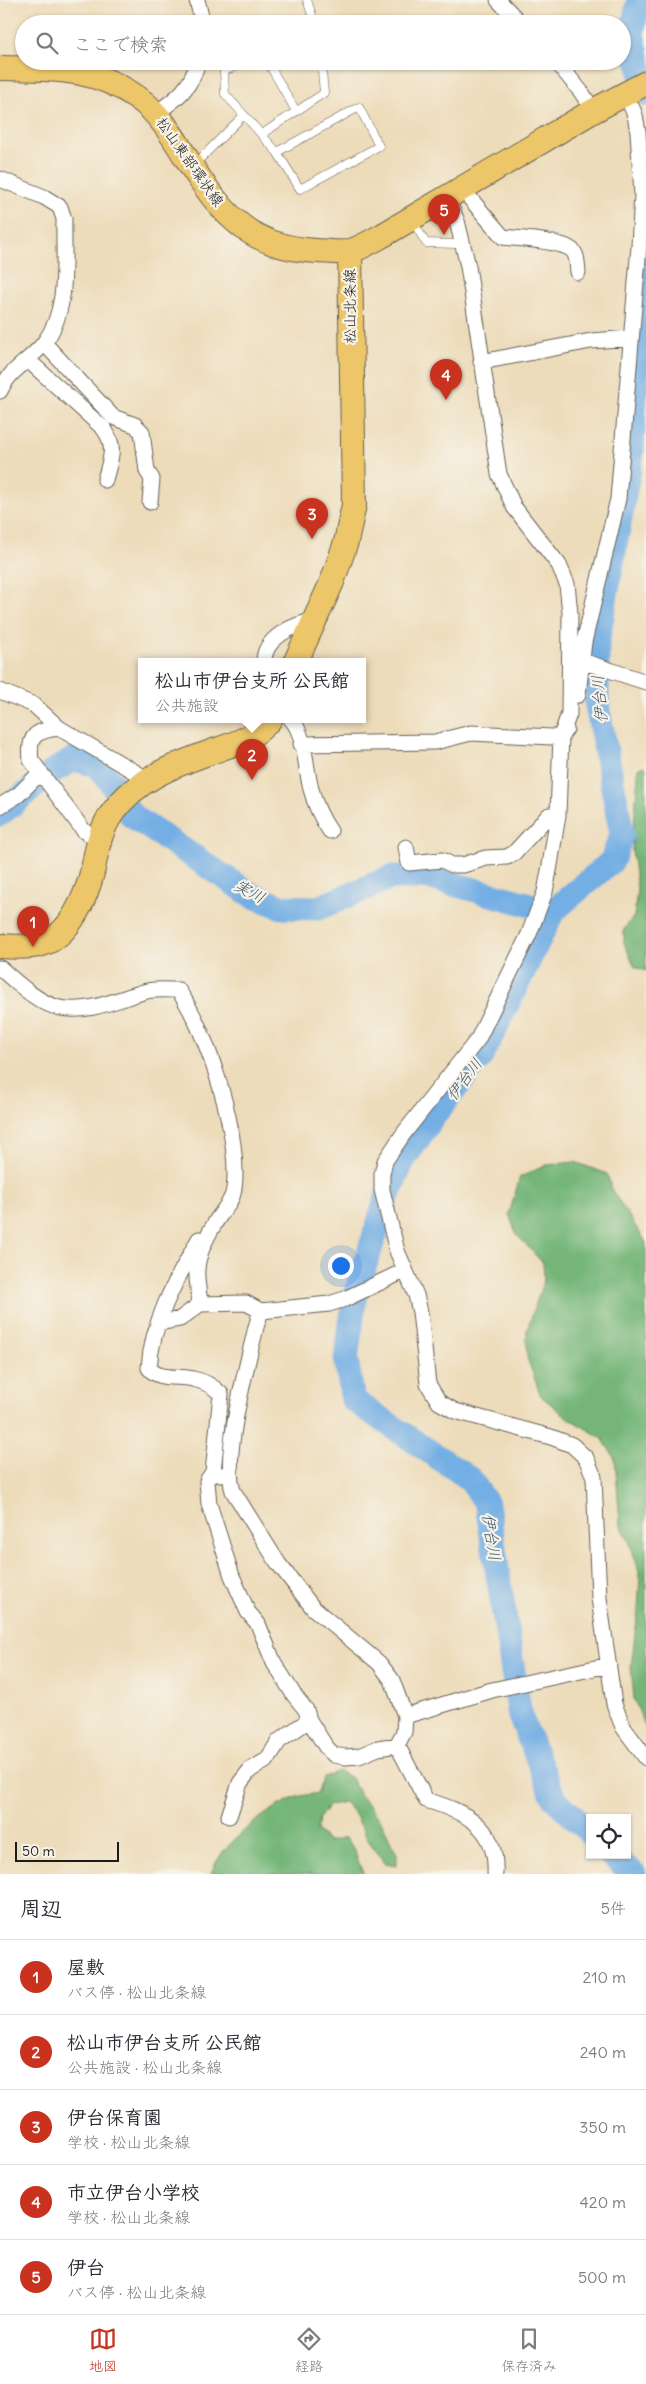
<!DOCTYPE html>
<html lang="ja">
<head>
<meta charset="utf-8">
<style>
  body { margin:0; font-family:Delius,"Klee One",sans-serif; background:#f7f7f7; color:#2b2b33 }
  .controls { position:absolute; right:15px; bottom:15px; display:grid; overflow:hidden; border-radius:0px; box-shadow:0 1px 4px #0004 }
  .controls button { width:45px; height:45px; display:grid; place-items:center; padding:0; border:0; border-bottom:1px solid #e1e1e2; background:#fff; color:#2b2b33; font:25px sans-serif }
  .scale { position:absolute; left:15px; bottom:12px; width:104px; box-sizing:border-box; padding-left:5px; border:2px solid #1c1c1c; border-top:0; font-size:14px; line-height:18px; white-space:nowrap; color:#1c1c1c; -webkit-text-stroke:4px #f7f3e8; paint-order:stroke }
  .you { position:absolute; left:340px; top:1265px; width:18px; height:18px; margin:-12px; border:4px solid #fff; border-radius:50%; background:#1a73e8; box-shadow:0 0 0 8px #1a73e833 }
  .badge { display:grid; place-items:center; width:32px; height:32px; border-radius:50%; background:#c8321e; color:#fff; font-size:16px; font-weight:700 }
  .pin { position:absolute; translate:-50% -41px; filter:drop-shadow(0 1px 2px #0008) }
  .pin::after { content:''; position:absolute; top:26px; width:18px; height:15px; background:inherit; clip-path:polygon(0 0,100% 0,50% 100%) }
  .popup { position:absolute; left:138px; top:658px; width:228px; height:65px; box-sizing:border-box; display:grid; place-content:center; border-radius:0px; background:#fff; filter:drop-shadow(0 1px 4px #0005); font-size:16px; white-space:nowrap; color:#7c7c81 }
  .popup b { font-size:19px; color:#2b2b33 }
  .popup::after { content:''; position:absolute; left:50%; top:100%; margin-left:-10px; border:10px solid transparent; border-top-color:#fff }
  .list { margin:0; padding:0; list-style:none }
  h2 { display:flex; justify-content:space-between; align-items:center; height:65px; margin:0; padding:0 20px; font-size:21px }
  h2 small { font-size:16px; font-weight:400; color:#7c7c81 }
  .list li { display:grid; grid-template-columns:32px 1fr auto; gap:15px; align-items:center; box-sizing:border-box; height:75px; padding:0 20px; border-top:1px solid #e1e1e2 }
  .list b { display:block; font-size:19px; white-space:nowrap }
  .list p { margin:0; font-size:16px; white-space:nowrap; color:#7c7c81 }
  .list em { font-size:16px; font-style:normal; color:#7c7c81 }
  .icon { flex:none; width:28px; height:28px; fill:none; stroke:currentColor; stroke-width:2; stroke-linecap:round; stroke-linejoin:round }
  .map { position:relative; flex:none; width:646px; height:1874px; overflow:hidden }
  .search { position:absolute; background:#fff; box-shadow:0 1px 4px #0004; left:15px; right:15px; top:15px; height:55px; display:flex; align-items:center; gap:12px; box-sizing:border-box; padding:0 18px; border-radius:28px; color:#7c7c81; font-size:19px }
  .sheet { height:440px; background:#fff }
  nav { display:flex; justify-content:space-around; align-items:center; box-sizing:border-box; height:70px; border-top:1px solid #e1e1e2; background:#fff; font-size:14px; color:#7c7c81 }
  nav a { display:grid; justify-items:center; gap:2px }
  nav .on { color:#c8321e }
  .map>svg:first-child { display:block }
</style>
</head>
<body>
<div class="map">
<svg width="646" height="1874" viewBox="0 0 646 1874">
  <rect width="100%" height="100%" fill="#f7f3e8"/>
  <filter id="ink" filterUnits="userSpaceOnUse"><feTurbulence type="fractalNoise" baseFrequency=".02" numOctaves="2"/><feDisplacementMap in="SourceGraphic" scale="10" xChannelSelector="R" yChannelSelector="G"/><feConvolveMatrix kernelMatrix="1 2 1 2 8 2 1 2 1" color-interpolation-filters="sRGB"/></filter>
  <filter id="wash" filterUnits="userSpaceOnUse"><feTurbulence type="fractalNoise" baseFrequency=".0096" numOctaves="4" result="noise"/><feDisplacementMap in="SourceGraphic" scale="20" xChannelSelector="R" yChannelSelector="G"/><feGaussianBlur stdDeviation="1.12" result="paint"/><feColorMatrix in="noise" values="0 0 0 0 0 0 0 0 0 0 0 0 0 0 0 0 0 1.4 0 .05"/><feComposite in="paint" operator="in"/></filter>
  <g filter="url(#wash)">
    <rect width="100%" height="100%" fill="#eddcba"/>
    <path fill="#74b678" stroke="#48694a" d="M644 766 646 770V971L635 967 624 943V929L634 916 637 889 632 851 638 774 639 768Z
      M575 1162 607 1174 613 1192 646 1242V1729L634 1699 631 1667 638 1610 640 1574 629 1541 620 1524 615 1459 602 1438 568 1418 541 1396 527 1358V1330L544 1279 543 1263 516 1234 509 1214 520 1177 547 1165Z
      M339 1771 351 1778 360 1795 382 1823 397 1854V1865L385 1863 368 1840 355 1814 344 1802 329 1805 319 1818 317 1831 328 1842 346 1838C356 1849 357 1862 364 1874H211C219 1846 267 1809 294 1798 301 1795 309 1795 317 1793L324 1777Z"/>
    <g fill="none" stroke-linecap="round" stroke-linejoin="round">
      <path stroke="#73aee4" stroke-width="25" d="M639 0 632 34 646 94
        M0 814 55 770 74 759 96 765 110 781 132 816 253 896 282 907 318 908 392 877H427L553 911
        M590 1833 554 1798 520 1716 487 1504 470 1479 353 1400 346 1359 355 1296 387 1197 402 1162 432 1118 482 1055 553 911 612 861 622 834 597 705V643L631 458 642 290 646 262
        M611 1855 634 1874"/>
    </g>
  </g>
  <g filter="url(#ink)">
    <g fill="none" stroke-linecap="round" stroke-linejoin="round">
      <defs>
        <path id="lane" d="M307 0 315 24
          M352 24 356 22
          M267 61 296 111
          M244 115 225 94 224 71 250 61
          M262 134 324 93 321 61
          M195 164 244 115 277 152 300 189 379 146 359 107 277 152
          M413 222 426 243 456 244 462 241"/>
        <path id="street" d="M197 0 203 24
          M498 0 521 24
          M556 61 582 93 593 111
          M156 113C177 99 192 87 198 61
          M0 179 44 197 60 207 64 219C63 260 70 309 44 343 30 361 8 371 0 391
          M462 189 503 237C518 239 560 240 572 250 578 255 577 265 578 272
          M447 198 457 221 468 266 499 474 514 507 559 565 567 584 570 613 569 714 561 736 558 815 550 865 545 892 529 934 478 1039 404 1133 385 1161 382 1174V1190L397 1251 416 1295 420 1312 428 1384 439 1402 455 1411 551 1437 572 1445 586 1458 594 1477 599 1598 614 1704 623 1727 646 1758
          M44 343 113 417 135 425 142 432 147 471 152 479 150 502
          M29 361 104 429C117 447 110 460 105 480
          M481 362 591 341 631 338
          M264 661C264 638 294 624 314 621
          M582 661 646 682
          M0 691 34 705 59 728
          M578 695 584 642 618 499 639 246 642 195 638 132 635 115 626 94
          M291 719C306 735 305 768 311 789 315 805 321 818 330 831
          M301 744 435 742 471 733 552 737 561 736 566 729
          M0 806 18 795 40 773
          M99 839 84 831 31 760C28 735 35 731 59 728L147 779
          M406 847 409 863 442 860 452 865H463L486 858 507 857 514 853 549 815H558
          M0 968C16 982 39 1004 60 1008 90 1014 119 998 147 991 157 989 168 990 178 990 208 1031 244 1144 233 1194 230 1204 220 1214 215 1223 207 1236 198 1254 197 1269 196 1280 199 1292 200 1304L246 1303 261 1311 329 1304 345 1299 404 1271
          M199 1239C176 1280 152 1321 149 1368 159 1381 179 1375 193 1379 204 1381 213 1386 221 1394L213 1472 221 1475
          M261 1311 256 1327C247 1367 222 1455 233 1491L278 1563 313 1608 379 1663 392 1680 405 1716 404 1732 397 1745 426 1800C465 1812 498 1826 495 1874
          M159 1323 180 1319 200 1304
          M213 1472 207 1481 209 1504 232 1576 248 1612 258 1624 274 1663 294 1695 306 1710 309 1720 326 1747 334 1755 345 1757 359 1756 378 1748 397 1745
          M405 1716 492 1690 609 1665
          M229 1816 240 1783 250 1770 267 1760 279 1741 309 1720"/>
        <path id="primary" d="M0 68C52 69 93 66 138 98 166 118 181 152 200 179 231 225 260 248 317 251 327 251 342 254 351 251 363 247 374 240 385 234L593 111 646 83
          M296 661 332 582 346 542 354 505 350 251
          M0 946C13 947 29 948 42 944 70 936 87 895 93 869 97 849 100 829 113 812 136 780 172 766 208 753 230 745 255 739 270 719"/>
      </defs>
      <use href="#lane" stroke="#655f53" stroke-width="9"/>
      <use href="#street" stroke="#655f53" stroke-width="17"/>
      <use href="#primary" stroke="#655f53" stroke-width="26"/>
      <use href="#lane" stroke="#fff" stroke-width="8"/>
      <use href="#street" stroke="#fff" stroke-width="15"/>
      <use href="#primary" stroke="#ecc669" stroke-width="24"/>
    </g>
  </g>
  <g text-anchor="middle" stroke-width="4.5" stroke-linejoin="round" paint-order="stroke">
    <g font-size="15" fill="#1c1c1c" stroke="#f7f3e8">
      <text transform="translate(190 162) rotate(55)" y="5">松山東部環状線</text>
      <text transform="translate(350 306) rotate(-90)" y="5">松山北条線</text>
    </g>
    <g font-size="16" font-style="italic" fill="#3f566c" stroke="#f7f3e8">
      <text transform="translate(599 699) rotate(-95)" y="6">伊台川</text>
      <text transform="translate(250 891) rotate(28)" y="6">実川</text>
      <text transform="translate(464 1079) rotate(-53)" y="6">伊台川</text>
      <text transform="translate(492 1537) rotate(81)" y="6">伊台川</text>
    </g>
  </g>
</svg>
<div class="controls">
<button><svg class="icon" aria-label="locate" viewBox="0 0 24 24"><circle cx="12" cy="12" r="6"/><path d="M12 2v4M12 18v4M2 12h4M18 12h4"/></svg></button>
</div>
<div class="scale">50 m</div>
<div class="you"></div>
<div class="pin badge" style="left:33px;top:947px">1</div>
<div class="pin badge" style="left:252px;top:780px">2</div>
<div class="popup"><b>松山市伊台支所 公民館</b>公共施設</div>
<div class="pin badge" style="left:312px;top:539px">3</div>
<div class="pin badge" style="left:446px;top:400px">4</div>
<div class="pin badge" style="left:444px;top:235px">5</div>
<div class="search"><svg class="icon" aria-label="search" viewBox="0 0 24 24"><circle cx="10" cy="10" r="6"/><path d="M15 15l6 6"/></svg>ここで検索</div>
</div>
<section class="sheet">
<h2>周辺<small>5件</small></h2>
<ul class="list">
<li><span class="badge">1</span><div><b>屋敷</b><p>バス停 · 松山北条線</p></div><em>210 m</em></li>
<li><span class="badge">2</span><div><b>松山市伊台支所 公民館</b><p>公共施設 · 松山北条線</p></div><em>240 m</em></li>
<li><span class="badge">3</span><div><b>伊台保育園</b><p>学校 · 松山北条線</p></div><em>350 m</em></li>
<li><span class="badge">4</span><div><b>市立伊台小学校</b><p>学校 · 松山北条線</p></div><em>420 m</em></li>
<li><span class="badge">5</span><div><b>伊台</b><p>バス停 · 松山北条線</p></div><em>500 m</em></li>
</ul>
</section>
<nav>
<a class="on"><svg class="icon" aria-label="map" viewBox="0 0 24 24"><path d="M3 6l6-2 6 2 6-2v14l-6 2-6-2-6 2zM9 4v14M15 6v14"/></svg>地図</a>
<a><svg class="icon" aria-label="directions" viewBox="0 0 24 24"><path d="M12 3l9 9-9 9-9-9zM9 14v-3h6M13 9l2 2-2 2"/></svg>経路</a>
<a><svg class="icon" aria-label="saved" viewBox="0 0 24 24"><path d="M7 4h10v16l-5-4-5 4z"/></svg>保存済み</a>
</nav>
</body>
</html>
